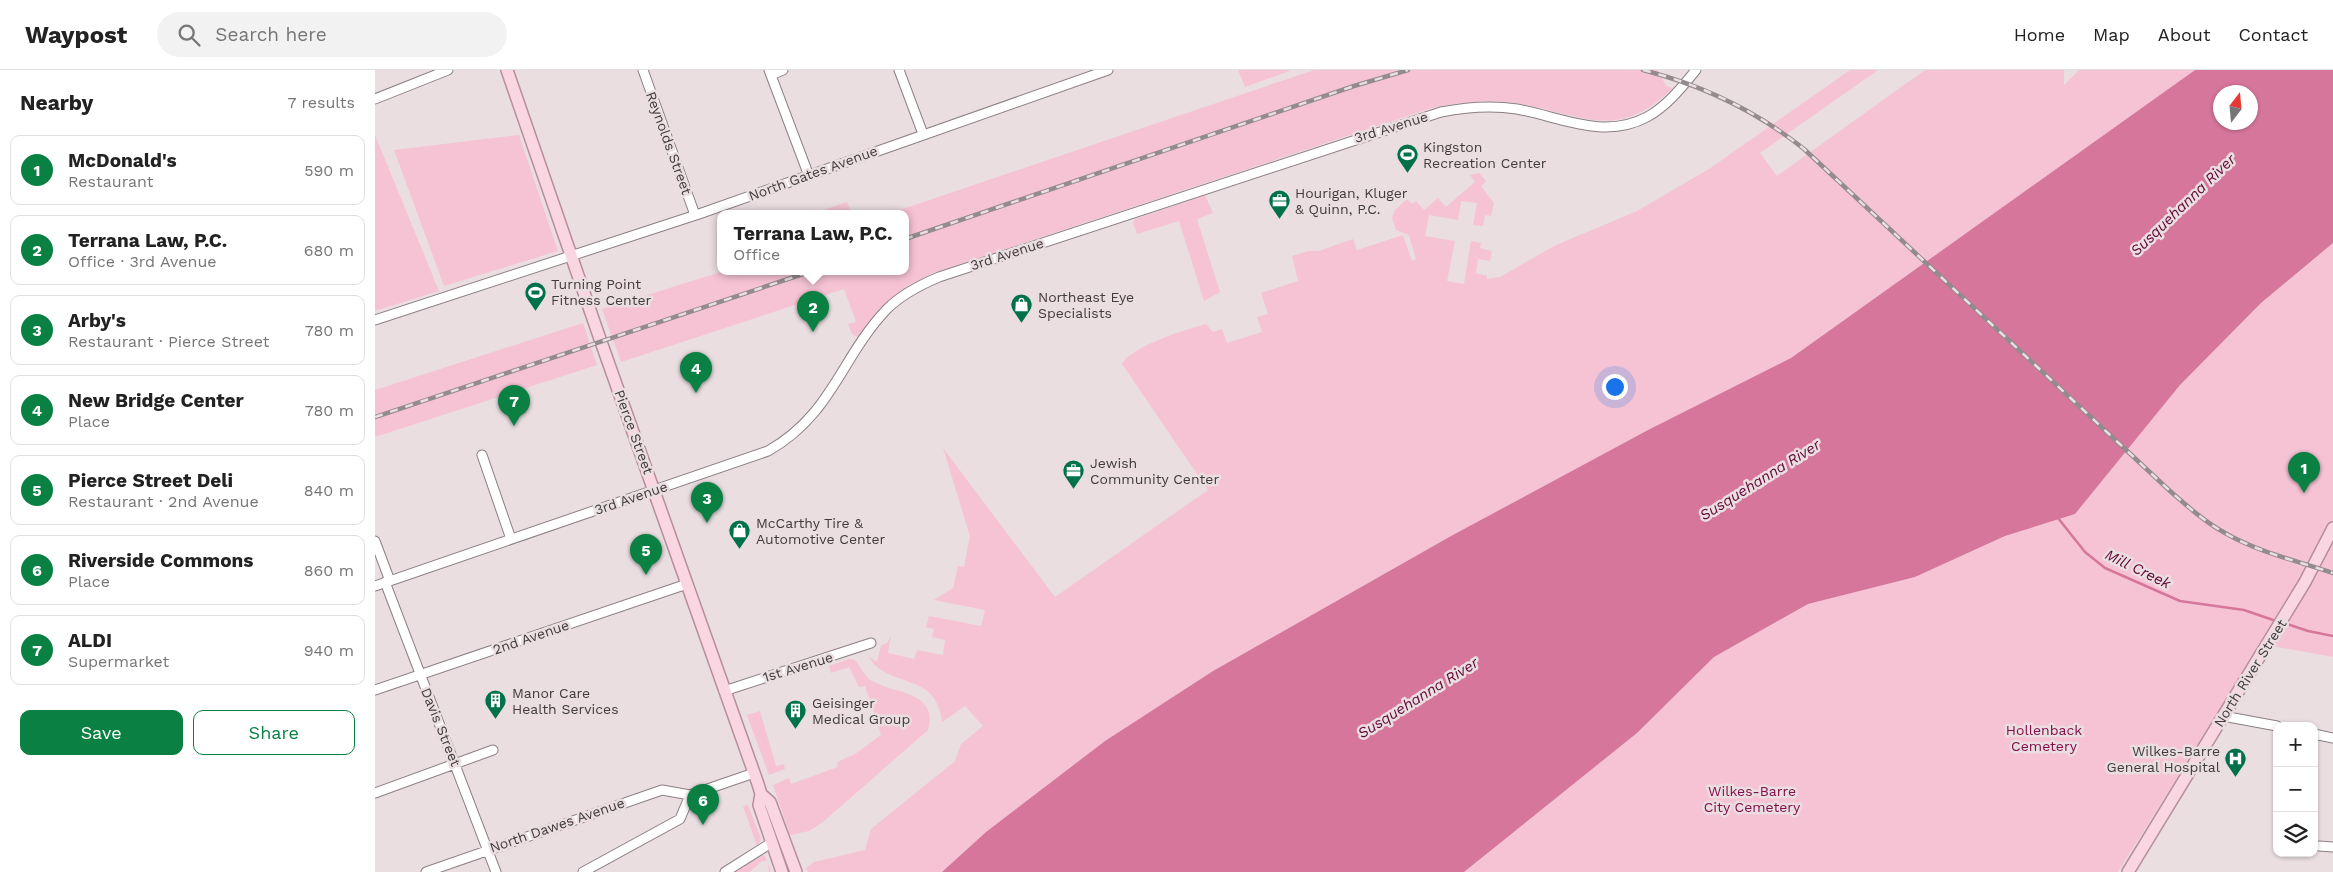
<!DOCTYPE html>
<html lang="en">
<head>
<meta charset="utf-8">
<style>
  body { margin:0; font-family:"Work Sans",sans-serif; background:#f2f2f2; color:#222 }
  .controls { position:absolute; right:15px; bottom:15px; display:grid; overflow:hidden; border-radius:10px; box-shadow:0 1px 4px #0004 }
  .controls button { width:45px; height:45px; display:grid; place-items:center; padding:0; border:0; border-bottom:1px solid #e0e0e0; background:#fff; color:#222; font:25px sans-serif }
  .compass { position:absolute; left:1838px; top:15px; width:45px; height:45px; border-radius:50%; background:#fff; box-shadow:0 1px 4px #0004; rotate:16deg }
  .you { position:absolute; left:1239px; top:316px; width:18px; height:18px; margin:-12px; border:4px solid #fff; border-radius:50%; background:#1a73e8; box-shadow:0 0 0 8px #1a73e833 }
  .badge { display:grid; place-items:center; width:32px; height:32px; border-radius:50%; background:#0b8043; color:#fff; font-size:16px; font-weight:700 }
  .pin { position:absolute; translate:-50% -41px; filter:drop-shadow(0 1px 2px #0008) }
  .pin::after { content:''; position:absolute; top:26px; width:18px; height:15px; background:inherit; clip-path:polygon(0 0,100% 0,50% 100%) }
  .popup { position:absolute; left:342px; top:140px; width:192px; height:65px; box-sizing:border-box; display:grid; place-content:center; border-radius:10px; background:#fff; filter:drop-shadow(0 1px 4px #0005); font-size:16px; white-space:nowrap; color:#767676 }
  .popup b { font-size:19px; color:#222 }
  .popup::after { content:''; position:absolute; left:50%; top:100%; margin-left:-10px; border:10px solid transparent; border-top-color:#fff }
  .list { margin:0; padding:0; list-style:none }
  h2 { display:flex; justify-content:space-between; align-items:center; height:65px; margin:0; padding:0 20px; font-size:21px }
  h2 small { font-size:16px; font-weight:400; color:#767676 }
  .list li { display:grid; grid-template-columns:32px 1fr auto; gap:15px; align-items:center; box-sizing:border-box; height:70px; margin:0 10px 10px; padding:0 10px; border:1px solid #e0e0e0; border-radius:10px }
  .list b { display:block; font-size:19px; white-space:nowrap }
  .list p { margin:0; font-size:16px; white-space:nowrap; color:#767676 }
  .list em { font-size:16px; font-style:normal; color:#767676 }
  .actions { display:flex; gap:10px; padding:15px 20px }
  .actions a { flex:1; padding:11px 0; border:1px solid #0b8043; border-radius:10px; text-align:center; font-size:18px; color:#0b8043 }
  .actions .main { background:#0b8043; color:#fff }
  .icon { flex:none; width:28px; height:28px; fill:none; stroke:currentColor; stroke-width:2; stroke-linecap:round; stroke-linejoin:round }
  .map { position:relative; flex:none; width:1958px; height:802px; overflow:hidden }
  header { display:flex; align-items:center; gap:30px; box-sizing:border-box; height:70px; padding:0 25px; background:#fff; border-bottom:1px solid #e0e0e0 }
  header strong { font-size:24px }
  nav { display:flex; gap:28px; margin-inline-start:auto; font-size:18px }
  .search { width:350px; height:45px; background:#f2f2f2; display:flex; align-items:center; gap:12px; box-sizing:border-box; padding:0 18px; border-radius:28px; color:#767676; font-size:19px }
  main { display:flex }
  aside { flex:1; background:#fff }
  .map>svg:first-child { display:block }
</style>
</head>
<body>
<header>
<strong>Waypost</strong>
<div class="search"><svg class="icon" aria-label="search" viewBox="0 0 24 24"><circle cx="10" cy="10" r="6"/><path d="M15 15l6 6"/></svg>Search here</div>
<nav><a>Home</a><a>Map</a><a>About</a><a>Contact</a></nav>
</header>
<main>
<aside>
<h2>Nearby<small>7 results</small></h2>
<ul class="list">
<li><span class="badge">1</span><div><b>McDonald's</b><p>Restaurant</p></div><em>590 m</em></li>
<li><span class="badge">2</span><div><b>Terrana Law, P.C.</b><p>Office · 3rd Avenue</p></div><em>680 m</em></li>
<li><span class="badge">3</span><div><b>Arby's</b><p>Restaurant · Pierce Street</p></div><em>780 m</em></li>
<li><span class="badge">4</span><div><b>New Bridge Center</b><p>Place</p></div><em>780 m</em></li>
<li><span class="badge">5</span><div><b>Pierce Street Deli</b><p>Restaurant · 2nd Avenue</p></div><em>840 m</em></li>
<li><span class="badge">6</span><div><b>Riverside Commons</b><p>Place</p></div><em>860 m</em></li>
<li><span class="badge">7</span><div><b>ALDI</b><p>Supermarket</p></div><em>940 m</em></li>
</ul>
<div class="actions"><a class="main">Save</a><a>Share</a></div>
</aside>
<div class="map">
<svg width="1958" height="802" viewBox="0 0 1958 802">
  <rect width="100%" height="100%" fill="#eadee1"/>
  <path fill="#f6c3d4" d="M863 0H917L870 17Z
    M939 0H1283L1291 16 1298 18C1242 73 1206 44 1141 33 1113 29 1084 32 1057 38L558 203 533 216 513 231 482 267 477 264 473 254 481 252 469 219 246 292 227 239 349 201H530V143H516Z
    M1475 0H1503L1385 83 1402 106 1550 0H1689V15L1704 0H1820L1416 288 1273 360 1076 466 838 601 730 671 611 762 567 802H433L431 798 439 792 490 780 496 759 580 691 586 674 608 656 590 636 567 652C562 600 513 620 494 587L502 592 506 576 513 572 516 565 513 583 539 589 542 580 568 585 570 570 557 567 559 559 551 557 554 546 606 556 610 540 559 530 578 518 583 496 589 497 595 466 568 378 680 527 833 420 747 294C757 276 809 260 831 254L838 262 847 259 852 273 887 262 882 247 893 244 886 223 923 211 917 186 933 181H944L978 169 982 180 1028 165 1037 191 1041 189 1034 165 1021 160 1017 148 1020 140 1032 129 1037 134 1041 131 1049 140 1063 128 1071 137 1100 112 1095 105 1104 103 1111 111 1106 116 1119 133 1116 146 1110 145 1108 156 1098 155 1102 133 1086 131 1083 150 1054 145 1050 166 1080 171 1072 211 1089 214 1096 171 1106 173 1105 178 1117 181 1115 191 1103 189 1101 203 1112 206V209L1125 207 1179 176 1262 141 1334 99Z
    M0 65 64 221 0 241Z
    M144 65 183 181 69 216 19 80Z
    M830 125 838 143 822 149 845 222 829 231 804 151 762 164 758 153 760 149Z
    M472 132 476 143H440Z
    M1958 173V587L1886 574 1743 802H1089L1262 663 1339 587 1433 534 1540 507 1630 466 1700 444 1805 315 1886 233Z
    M208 253 222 295 0 367V320Z
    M474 589 480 590C486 597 489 606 497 611 519 624 564 621 553 660L448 752 434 761 415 765 398 715 414 708 416 714 463 697 462 692 480 684 506 665 490 616 484 617 474 597 456 603 454 596Z
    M385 641 401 696 409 694 410 699 394 705 372 645Z
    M373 735 386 769 382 776 368 736Z
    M386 785 390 786 396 802H394L392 791H387L375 802H360Z"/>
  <path fill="#d6769a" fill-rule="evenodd" d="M1820 0H1958V173L1886 233 1805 315 1700 444 1630 466 1540 507 1433 534 1339 587 1262 663 1089 802H567L611 762 730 671 838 601 1076 466 1273 360 1416 288ZM1846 22H1876V52H1846Z"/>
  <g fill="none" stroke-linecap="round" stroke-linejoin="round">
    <path stroke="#d6769a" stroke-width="2.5" d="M1683 448 1710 482 1730 498 1805 531 1869 540 1901 551
      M1909 553 1933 561 1958 566"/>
    <defs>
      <path id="minor" d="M268 0 320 145
        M394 0 434 106
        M524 0 548 64
        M396 5 408 0
        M0 29 73 0
        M0 250 324 144 733 0
        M107 385 136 469
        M0 471 15 511
        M10 512 121 802
        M0 516 393 381C457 345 466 287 512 239 527 224 545 215 564 207L1066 42C1091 37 1117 35 1142 39 1186 47 1229 70 1272 47 1292 36 1307 17 1321 0
        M0 620 312 514
        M349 621 496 573
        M1848 646 1902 656
        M1939 664 1958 668
        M0 723 118 680
        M315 725 379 703
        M1944 776 1958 777
        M51 802 287 720 315 725
        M208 802 305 749 315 725
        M350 802 396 773"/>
      <path id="major" d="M132 0 225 269 383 714 386 724 384 735 407 802
        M386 724 395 732 421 802
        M1753 802 1930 512 1958 458"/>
    </defs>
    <use href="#minor" stroke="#8b7f83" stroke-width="11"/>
    <use href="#major" stroke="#b68e9b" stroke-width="14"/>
    <use href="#minor" stroke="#fff" stroke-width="9"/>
    <use href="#major" stroke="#f9d6e2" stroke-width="11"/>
    <defs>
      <path id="rail" d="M1268 0C1327 15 1380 40 1429 79L1795 421C1812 436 1830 452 1850 463 1883 482 1922 491 1958 503
        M530 169 979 16 1033 0
        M0 347 437 201"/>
    </defs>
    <use href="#rail" stroke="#938b8d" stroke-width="4.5"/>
    <use href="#rail" stroke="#eadee1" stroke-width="2.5" stroke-dasharray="8" stroke-linecap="butt"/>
  </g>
  <defs>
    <symbol id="stadium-pin" viewBox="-11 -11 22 30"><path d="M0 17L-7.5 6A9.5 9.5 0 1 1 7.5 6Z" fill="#00714b" stroke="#eadee1"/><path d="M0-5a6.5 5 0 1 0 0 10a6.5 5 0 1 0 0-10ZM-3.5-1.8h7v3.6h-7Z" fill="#fff"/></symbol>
    <symbol id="office-pin" viewBox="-11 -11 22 30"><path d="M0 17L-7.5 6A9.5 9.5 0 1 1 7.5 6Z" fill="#00714b" stroke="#eadee1"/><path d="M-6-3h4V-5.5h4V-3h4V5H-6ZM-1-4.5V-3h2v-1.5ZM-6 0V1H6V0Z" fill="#fff"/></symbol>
    <symbol id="shop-pin" viewBox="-11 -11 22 30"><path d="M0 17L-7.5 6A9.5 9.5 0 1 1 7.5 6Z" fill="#00714b" stroke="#eadee1"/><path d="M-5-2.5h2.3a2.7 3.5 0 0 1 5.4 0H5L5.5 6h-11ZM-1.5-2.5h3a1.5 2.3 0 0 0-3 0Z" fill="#fff"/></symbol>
    <symbol id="building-pin" viewBox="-11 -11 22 30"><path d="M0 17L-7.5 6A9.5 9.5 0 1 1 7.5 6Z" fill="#00714b" stroke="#eadee1"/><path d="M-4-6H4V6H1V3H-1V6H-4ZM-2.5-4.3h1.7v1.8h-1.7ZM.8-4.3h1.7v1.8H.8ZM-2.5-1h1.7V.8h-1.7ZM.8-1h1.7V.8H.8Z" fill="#fff"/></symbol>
    <symbol id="hospital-pin" viewBox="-11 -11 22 30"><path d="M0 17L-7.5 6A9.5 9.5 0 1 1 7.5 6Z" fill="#00714b" stroke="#eadee1"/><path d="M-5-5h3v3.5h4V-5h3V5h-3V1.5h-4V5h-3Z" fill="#fff"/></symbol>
  </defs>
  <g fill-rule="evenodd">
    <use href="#stadium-pin" x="1020" y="72" width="25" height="34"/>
    <use href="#office-pin" x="892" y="118" width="25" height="34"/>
    <use href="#stadium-pin" x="148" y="210" width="25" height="34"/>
    <use href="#shop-pin" x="634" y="222" width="25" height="34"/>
    <use href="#office-pin" x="686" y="388" width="25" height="34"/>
    <use href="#shop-pin" x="352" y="448" width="25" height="34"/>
    <use href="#building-pin" x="108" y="618" width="25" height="34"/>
    <use href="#building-pin" x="408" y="628" width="25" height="34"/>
    <use href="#hospital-pin" x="1848" y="676" width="25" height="34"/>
  </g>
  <g text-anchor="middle" stroke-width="5" stroke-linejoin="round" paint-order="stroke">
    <g font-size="14" fill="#403b3d" stroke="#eadee1">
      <text transform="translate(1016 57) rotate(-17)" y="5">3rd Avenue</text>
      <text transform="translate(294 73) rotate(70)" y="5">Reynolds Street</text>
      <text transform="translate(438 103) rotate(-20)" y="5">North Gates Avenue</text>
      <text transform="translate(632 184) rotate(-18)" y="5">3rd Avenue</text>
      <text transform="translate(259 362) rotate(70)" y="5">Pierce Street</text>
      <text transform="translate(256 428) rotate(-19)" y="5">3rd Avenue</text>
      <text transform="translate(156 567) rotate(-19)" y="5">2nd Avenue</text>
      <text transform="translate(423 597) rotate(-17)" y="5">1st Avenue</text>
      <text transform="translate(1875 603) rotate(-58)" y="5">North River Street</text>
      <text transform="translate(66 657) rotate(68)" y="5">Davis Street</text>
      <text transform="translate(182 755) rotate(-19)" y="5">North Dawes Avenue</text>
    </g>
    <g font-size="14" fill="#403b3d" stroke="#eadee1" text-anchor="start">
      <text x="1048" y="82">Kingston<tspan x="1048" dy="16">Recreation Center</tspan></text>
      <text x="920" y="128">Hourigan, Kluger<tspan x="920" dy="16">&amp; Quinn, P.C.</tspan></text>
      <text x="176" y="219">Turning Point<tspan x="176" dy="16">Fitness Center</tspan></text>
      <text x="663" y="232">Northeast Eye<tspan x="663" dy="16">Specialists</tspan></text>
      <text x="715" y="398">Jewish<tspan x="715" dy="16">Community Center</tspan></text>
      <text x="381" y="458">McCarthy Tire &amp;<tspan x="381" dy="16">Automotive Center</tspan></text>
      <text x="137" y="628">Manor Care<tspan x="137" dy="16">Health Services</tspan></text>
      <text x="437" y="638">Geisinger<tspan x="437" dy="16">Medical Group</tspan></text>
      <text x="1845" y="686" text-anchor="end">Wilkes-Barre<tspan x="1845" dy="16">General Hospital</tspan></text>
    </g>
    <g font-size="14" fill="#840e4a" stroke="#eadee1">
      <text x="1669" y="665">Hollenback<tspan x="1669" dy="16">Cemetery</tspan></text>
      <text x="1377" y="726">Wilkes-Barre<tspan x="1377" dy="16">City Cemetery</tspan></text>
    </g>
    <g font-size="15" font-style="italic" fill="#610835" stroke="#eadee1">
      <text transform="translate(1808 135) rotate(-44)" y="5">Susquehanna River</text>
      <text transform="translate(1385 410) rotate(-32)" y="5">Susquehanna River</text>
      <text transform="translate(1763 499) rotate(26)" y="5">Mill Creek</text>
      <text transform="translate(1043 628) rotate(-32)" y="5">Susquehanna River</text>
    </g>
  </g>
</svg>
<div class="controls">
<button>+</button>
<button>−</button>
<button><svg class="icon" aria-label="layers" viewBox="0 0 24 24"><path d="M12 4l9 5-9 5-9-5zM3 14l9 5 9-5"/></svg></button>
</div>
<svg class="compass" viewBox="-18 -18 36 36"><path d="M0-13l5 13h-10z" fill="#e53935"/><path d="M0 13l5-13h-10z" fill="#767676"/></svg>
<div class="you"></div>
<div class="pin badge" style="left:1929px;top:423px">1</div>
<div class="pin badge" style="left:438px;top:262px">2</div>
<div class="popup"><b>Terrana Law, P.C.</b>Office</div>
<div class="pin badge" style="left:332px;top:453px">3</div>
<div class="pin badge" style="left:321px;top:323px">4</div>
<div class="pin badge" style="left:271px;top:505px">5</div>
<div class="pin badge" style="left:328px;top:755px">6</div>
<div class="pin badge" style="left:139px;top:356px">7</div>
</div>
</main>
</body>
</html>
